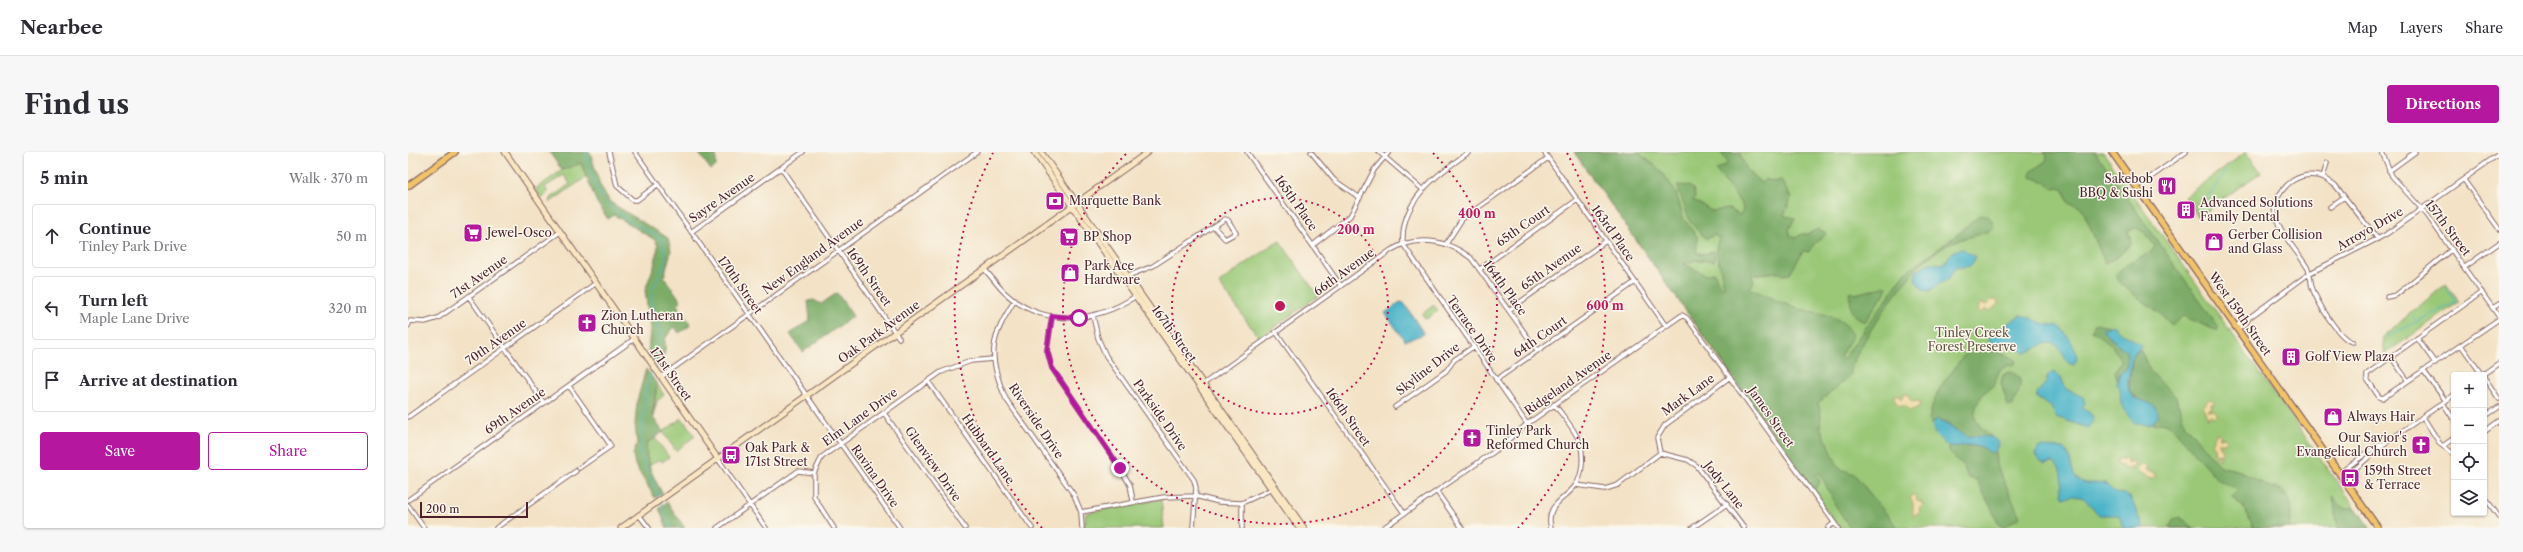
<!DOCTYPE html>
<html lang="en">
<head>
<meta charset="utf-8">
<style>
  body { margin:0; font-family:"Libre Caslon Text",serif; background:#f7f7f7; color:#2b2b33 }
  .controls { position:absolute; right:12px; bottom:12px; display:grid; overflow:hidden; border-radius:4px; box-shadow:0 1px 3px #0004 }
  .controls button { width:36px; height:36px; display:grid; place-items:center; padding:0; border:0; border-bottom:1px solid #e1e1e2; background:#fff; color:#2b2b33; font:20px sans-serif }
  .scale { position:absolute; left:12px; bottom:10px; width:108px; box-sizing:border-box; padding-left:4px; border:2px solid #4a1f2b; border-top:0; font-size:11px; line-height:14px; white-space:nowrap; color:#4a1f2b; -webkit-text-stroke:3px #fbf7ec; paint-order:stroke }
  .stop { position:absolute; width:12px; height:12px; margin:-9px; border:3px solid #b5179e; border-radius:50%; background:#fff }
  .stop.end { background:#b5179e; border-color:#fff; box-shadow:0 1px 4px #0008 }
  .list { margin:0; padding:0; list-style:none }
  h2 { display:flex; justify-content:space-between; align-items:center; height:52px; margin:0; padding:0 16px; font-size:17px }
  h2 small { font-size:13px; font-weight:400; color:#7c7c81 }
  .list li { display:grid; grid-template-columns:26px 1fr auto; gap:12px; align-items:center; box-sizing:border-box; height:64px; margin:0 8px 8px; padding:0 8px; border:1px solid #e1e1e2; border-radius:4px }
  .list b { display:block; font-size:15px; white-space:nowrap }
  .list p { margin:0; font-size:13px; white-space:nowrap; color:#7c7c81 }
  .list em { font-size:13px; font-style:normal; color:#7c7c81 }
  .actions { display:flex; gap:8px; padding:12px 16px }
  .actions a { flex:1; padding:9px 0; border:1px solid #b5179e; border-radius:4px; text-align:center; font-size:14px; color:#b5179e }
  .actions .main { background:#b5179e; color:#fff }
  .icon { flex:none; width:22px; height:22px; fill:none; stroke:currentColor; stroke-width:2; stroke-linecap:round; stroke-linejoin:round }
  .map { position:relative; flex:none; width:2091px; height:376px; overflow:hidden; border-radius:4px }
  header { display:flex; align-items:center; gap:24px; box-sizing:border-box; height:56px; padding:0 20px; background:#fff; border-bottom:1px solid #e1e1e2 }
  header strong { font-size:19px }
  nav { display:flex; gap:22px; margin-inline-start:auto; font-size:14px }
  .intro { display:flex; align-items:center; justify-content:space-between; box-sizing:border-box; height:96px; padding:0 24px }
  h1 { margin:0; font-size:28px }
  .button { padding:10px 18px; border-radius:4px; background:#b5179e; color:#fff; font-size:14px; font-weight:700 }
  main { display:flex; gap:24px; padding:0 24px }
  aside { flex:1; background:#fff; border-radius:4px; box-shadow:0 1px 3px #0004 }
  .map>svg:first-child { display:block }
</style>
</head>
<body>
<header>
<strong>Nearbee</strong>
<nav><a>Map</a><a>Layers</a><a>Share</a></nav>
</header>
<div class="intro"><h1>Find us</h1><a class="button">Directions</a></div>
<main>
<aside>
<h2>5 min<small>Walk · 370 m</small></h2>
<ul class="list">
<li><svg class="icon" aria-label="ahead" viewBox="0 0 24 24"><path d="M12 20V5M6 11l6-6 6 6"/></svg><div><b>Continue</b><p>Tinley Park Drive</p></div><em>50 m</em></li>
<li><svg class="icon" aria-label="left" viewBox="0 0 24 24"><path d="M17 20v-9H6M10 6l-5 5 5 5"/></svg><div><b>Turn left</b><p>Maple Lane Drive</p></div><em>320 m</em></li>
<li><svg class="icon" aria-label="arrive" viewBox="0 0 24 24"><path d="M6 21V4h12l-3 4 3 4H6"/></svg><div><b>Arrive at destination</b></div></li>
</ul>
<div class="actions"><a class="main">Save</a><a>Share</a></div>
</aside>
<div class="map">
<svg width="2091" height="376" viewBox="0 0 2091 376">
  <rect width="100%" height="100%" fill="#fbf7ec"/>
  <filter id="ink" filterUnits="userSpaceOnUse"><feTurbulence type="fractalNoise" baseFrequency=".025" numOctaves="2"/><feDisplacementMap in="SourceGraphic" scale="8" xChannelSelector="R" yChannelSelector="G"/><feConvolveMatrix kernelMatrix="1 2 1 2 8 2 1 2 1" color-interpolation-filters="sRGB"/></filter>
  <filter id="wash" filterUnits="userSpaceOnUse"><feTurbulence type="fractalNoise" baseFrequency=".012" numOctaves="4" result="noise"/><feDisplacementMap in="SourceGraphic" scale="16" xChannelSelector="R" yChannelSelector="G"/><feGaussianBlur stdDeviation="0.9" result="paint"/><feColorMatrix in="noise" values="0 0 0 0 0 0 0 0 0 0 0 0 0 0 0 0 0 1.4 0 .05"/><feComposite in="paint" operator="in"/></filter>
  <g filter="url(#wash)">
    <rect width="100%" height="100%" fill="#f3e2c6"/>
    <path fill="#9ac877" stroke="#727451" d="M1166 0H1695L1962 376H1431Z
      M1838 0 1853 20 1790 65 1776 45Z
      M173 11 178 25 141 51 144 45 162 32 156 23 137 35 140 40 134 47 127 37 156 17Z
      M871 88 910 144 851 186 811 131Z
      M2038 132 2051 150 1977 202 1974 185Z
      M1026 153 1030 159 1018 167 1014 162Z
      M249 232 256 243 249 249 245 265Z
      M274 266 287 284 268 299 255 280Z
      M247 286 261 305 254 310 252 307 241 314 237 300 239 291Z
      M753 347 756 376H676L678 361Z"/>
    <path fill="#7bac68" stroke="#62664a" d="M141 0H182L192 33 202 50 260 86 263 99 256 125 273 149 269 152 283 173 271 181 266 174 257 187V199L251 217 240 201 242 177 237 138 247 111 250 94 247 88 206 63 200 67 189 51 173 11 154 18Z
      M290 0H312L308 4V14L303 18Z
      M1166 0H1229L1249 15 1261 30 1268 41 1276 67 1290 86 1288 101 1298 102 1305 99 1307 103 1306 109 1288 108 1276 112 1298 123 1306 120 1313 136 1316 134 1308 97 1311 86 1306 83 1298 87 1282 70 1269 33 1281 34 1285 37 1287 45 1285 49 1294 53 1303 59 1321 57 1332 63 1335 58 1334 53 1308 18 1319 12V9L1312 0H1331L1340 19 1353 31 1357 27 1367 30 1373 28 1383 46 1376 64 1387 66 1381 77 1383 84 1388 86 1393 82H1400L1410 77 1417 80 1418 82 1406 92 1401 100 1395 99 1382 122 1376 123 1370 120 1344 123 1346 130 1341 136C1358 143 1378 154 1396 158 1411 161 1441 165 1444 185L1432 204 1435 207 1498 120 1545 86 1573 62C1583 64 1584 67 1586 76 1575 83 1566 83 1554 87 1543 90 1532 97 1522 104 1503 117 1440 203 1443 223L1410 251 1413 263 1412 275 1428 310 1433 317 1446 322 1490 376H1442L1428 354 1412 321 1408 322 1412 330 1405 339Z
      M1636 0H1687L1810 175 1809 179 1775 164 1764 174C1748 153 1722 145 1707 124L1720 111 1743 100 1747 94 1736 80 1728 76 1720 79 1723 91 1711 104 1697 111 1674 56 1660 50 1656 37 1651 35 1644 36 1637 30 1623 25 1624 19 1639 8Z
      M1479 134V138L1456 170 1444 161 1441 140 1447 142Z
      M429 141 445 164 395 200 382 182 402 168 400 149 406 148 413 152Z
      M1687 171 1701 174 1698 175 1696 181 1720 201 1718 217 1712 221 1709 230 1707 219 1713 209 1705 195 1684 178Z
      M1569 195 1584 197 1608 208 1607 212 1598 214 1591 219 1586 234C1576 237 1563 256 1568 268 1571 274 1578 281 1584 285 1576 286 1565 286 1558 284 1548 280 1536 265 1525 269L1524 272 1521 267C1525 248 1531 235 1543 221 1553 208 1553 203 1569 195Z
      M1732 197 1742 219 1768 245 1777 273 1806 308 1812 314 1832 319 1864 336 1874 338 1881 346 1883 361 1881 376H1846L1835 355 1824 345 1830 338 1809 327 1763 274 1758 271 1743 272 1748 268 1721 238 1724 206Z
      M238 217 249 232 244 264 255 280 239 291C236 310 246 325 254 341L247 346 227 313 225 303 229 291 227 272 229 249Z
      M1602 220C1621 225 1609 243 1604 254H1600L1593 231 1595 223Z
      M1549 293 1574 295 1583 301 1587 300 1588 312 1612 365 1595 375 1591 372 1569 328 1560 326 1555 313 1540 299V295Z
      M1925 344C1931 354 1936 358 1947 355L1962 376H1930Z
      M259 350 277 376H259L251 356Z
      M1772 365 1786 376H1761L1766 367Z"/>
    <path fill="#eeda9e" stroke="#9c7c64" d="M1582 148H1589L1590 152 1582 159 1578 157 1573 161 1570 158 1572 151 1580 153Z
      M1496 242H1499L1504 250 1511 249 1512 254 1502 259 1497 254H1490L1485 244 1491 243 1493 248Z
      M1800 248 1803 247 1807 251 1803 252 1804 256 1799 258 1807 259 1809 262 1806 265 1802 263 1800 267 1795 255Z
      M1808 281H1811V286L1816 285 1818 288 1816 291H1810L1815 300 1811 302 1813 305 1812 307 1808 304 1811 302 1805 301 1807 297 1803 292Z
      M1711 307H1719V312L1726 309V315L1716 317 1714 314 1708 312Z
      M1732 313 1739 314 1738 319 1746 321 1748 326 1742 327 1729 320Z
      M1504 343H1507L1509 349 1513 350 1515 353 1511 357 1512 361 1505 364V351L1502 346Z"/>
    <path fill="#49b3c8" stroke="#4a697a" d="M1555 97 1567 105 1563 114 1547 116 1541 126 1521 139 1515 138 1507 127 1509 119 1520 111 1536 112C1543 103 1542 98 1555 97Z
      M992 150 996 151 1016 182 997 189 977 161Z
      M1612 163 1623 166 1636 172 1651 174C1659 183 1675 201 1666 213 1654 213 1657 192 1642 191 1633 191 1625 200 1616 201L1604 192H1585L1580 189 1581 180 1598 173Z
      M1701 174H1706L1713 181 1733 192V194L1724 206 1720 230 1721 238 1726 246C1736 249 1751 252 1750 265L1742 273 1727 272 1713 252 1712 237 1708 232 1712 221 1718 216 1720 201 1696 180 1695 177Z
      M1647 220 1653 225 1658 237 1675 245 1677 251 1674 256 1682 261 1686 267 1680 276 1648 265 1642 254 1629 246V241L1638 231 1640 223Z
      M1529 267 1558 284 1584 285 1591 291 1587 299 1583 301 1574 295 1562 293 1540 295 1527 282 1524 272Z
      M1631 295 1656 296C1666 306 1660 326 1675 330 1682 333 1689 329 1697 331L1707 341 1716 342 1723 346 1735 376H1715L1711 363H1691L1676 346 1666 344 1656 346C1650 337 1659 316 1644 310L1637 312 1630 308 1627 302Z"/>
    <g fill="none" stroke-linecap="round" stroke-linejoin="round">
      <path stroke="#49b3c8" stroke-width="1" d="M178 0C188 56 208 61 254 87L258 109 245 136 243 150 252 180 246 211
        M1791 58 1818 19
        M2038 135 2047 150
        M2005 165 2009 169
        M1978 185 2048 150
        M244 219 238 238 232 302 252 347
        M253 350 263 376"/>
    </g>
  </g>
  <g filter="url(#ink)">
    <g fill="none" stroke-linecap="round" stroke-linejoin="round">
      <defs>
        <path id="street" d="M201 0 209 34 225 48H229L249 33
          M227 0 492 376
          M839 0 933 134
          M903 0 926 28 952 46
          M971 0 1014 37
          M1136 0 1258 174
          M1974 0 1984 24 2019 63 2091 165
          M373 16 491 186
          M1981 19 2007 0
          M1915 25 1927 33 1970 87
          M2056 28 2091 77
          M1729 35 1778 0
          M1860 52 1866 53C1867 78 1886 94 1899 115 1903 121 1902 128 1904 135 1908 148 1932 189 1945 190
          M1866 53C1875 32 1891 18 1915 25L1919 11
          M1922 55 1936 45
          M283 80 395 0
          M1038 92 1054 67 1140 6
          M905 93 942 64 966 18 981 0
          M2057 115 2091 91
          M576 117C583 124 589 133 596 140 634 176 688 171 728 144
          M1072 117 1169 48
          M720 124 745 114 817 67 820 68 828 81 817 87 806 75
          M2074 140 1959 222V227L1971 245 1975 246 2091 167
          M61 145 136 251
          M1979 145 1988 143 2044 97
          M607 148C582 187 579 204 598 247L666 343 673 360 674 376
          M2085 156 2091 152
          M1101 158 1198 89
          M644 164 639 198 644 216 712 316 722 333 725 349
          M685 164 690 186 698 204 786 328 788 336 785 376
          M0 174 2 169 17 170 30 166 152 80
          M1828 176 1833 169 1842 165 1902 121 1977 83 2091 2
          M1828 176 1837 173 1841 166
          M868 180 996 361
          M2009 186 2027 211
          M2053 193 2074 223
          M1983 205 2000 229
          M2015 218 2038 249
          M2074 223 2091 211
          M253 225 569 0
          M2076 225 2091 247
          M1088 228 1227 130
          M520 229 624 376
          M794 233 983 98 995 92C992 48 1029 23 1061 0
          M161 234 203 294 171 316
          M2035 251 2046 268
          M987 255 1038 219 1046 208 1065 195
          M476 261 557 376
          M0 265 188 131
          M2015 265 2032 292 2046 302
          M2076 265 2091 255
          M1119 272 995 92C1020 85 1042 90 1063 106L1129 198
          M2076 280 2091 269
          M2035 294 2046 286
          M1252 301 1280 308 1289 314 1336 376
          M310 307 358 376
          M406 321V345L426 376
          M1933 323 1947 317 1976 292 2046 243
          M1933 323 1937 317 1971 292H1976
          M1168 333 1197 337 1210 333 1252 301 1249 286 1257 273 1322 225
          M1029 340 1054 376
          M2076 344 2091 365
          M0 348 226 187
          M0 353 16 376
          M673 360 756 345 787 344 811 350 834 351 864 337
          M231 363 241 376
          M88 376 168 319
          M309 376 390 319 406 321 414 305 533 220 563 209 585 207
          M834 376V351
          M975 376 1087 299 1119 272 1274 163 1279 166 1430 376
          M1143 376C1137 353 1155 349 1167 334 1175 324 1176 303 1172 291 1167 277 1155 264 1146 252
          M1284 376 1319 352
          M1420 376 1426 371"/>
        <path id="secondary" d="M97 0 310 307
          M626 0 891 376
          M633 0 896 376
          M213 376 740 0"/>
        <path id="primary" d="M1704 0 1970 376
          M0 34 47 0"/>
      </defs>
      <use href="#street" stroke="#856361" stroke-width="5.5"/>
      <use href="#secondary" stroke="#856361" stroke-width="7"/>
      <use href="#primary" stroke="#856361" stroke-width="8"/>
      <use href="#street" stroke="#fff" stroke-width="3.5"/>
      <use href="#secondary" stroke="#f9e7c3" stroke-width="5"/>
      <use href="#primary" stroke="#f1c36a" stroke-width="5.5"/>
    </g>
  </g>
  <g fill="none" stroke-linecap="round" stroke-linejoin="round" filter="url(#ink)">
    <path stroke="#b5179e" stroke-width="5" d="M671 166 644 164 639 198 644 216 712 316"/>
  </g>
  <g fill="none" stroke="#c2185b" stroke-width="2" stroke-dasharray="2 4">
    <circle cx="872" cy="154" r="108"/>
    <path d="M1025 1A217 217 0 1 1 719 1"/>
    <path d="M634 376A325 325 0 0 1 585 1M1159 1A325 325 0 0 1 1110 376"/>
  </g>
  <defs>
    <symbol id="restaurant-square" viewBox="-11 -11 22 22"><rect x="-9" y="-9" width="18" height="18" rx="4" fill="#b5179e" stroke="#fbf7ec"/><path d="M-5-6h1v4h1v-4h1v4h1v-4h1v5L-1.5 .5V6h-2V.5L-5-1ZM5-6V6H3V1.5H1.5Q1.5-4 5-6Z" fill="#fff"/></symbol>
    <symbol id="bank-square" viewBox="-11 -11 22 22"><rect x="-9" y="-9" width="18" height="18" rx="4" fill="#b5179e" stroke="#fbf7ec"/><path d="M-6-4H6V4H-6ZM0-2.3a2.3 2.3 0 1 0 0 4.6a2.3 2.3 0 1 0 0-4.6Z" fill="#fff"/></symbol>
    <symbol id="building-square" viewBox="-11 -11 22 22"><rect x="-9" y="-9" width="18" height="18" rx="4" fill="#b5179e" stroke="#fbf7ec"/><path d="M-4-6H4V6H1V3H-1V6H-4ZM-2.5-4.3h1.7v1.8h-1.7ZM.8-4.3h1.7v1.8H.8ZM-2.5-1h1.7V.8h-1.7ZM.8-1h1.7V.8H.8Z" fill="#fff"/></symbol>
    <symbol id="supermarket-square" viewBox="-11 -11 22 22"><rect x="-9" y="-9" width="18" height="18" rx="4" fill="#b5179e" stroke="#fbf7ec"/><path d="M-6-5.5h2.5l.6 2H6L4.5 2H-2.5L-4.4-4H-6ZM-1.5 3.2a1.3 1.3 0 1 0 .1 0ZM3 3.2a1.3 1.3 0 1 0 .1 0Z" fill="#fff"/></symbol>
    <symbol id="shop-square" viewBox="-11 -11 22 22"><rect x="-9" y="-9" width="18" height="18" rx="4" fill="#b5179e" stroke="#fbf7ec"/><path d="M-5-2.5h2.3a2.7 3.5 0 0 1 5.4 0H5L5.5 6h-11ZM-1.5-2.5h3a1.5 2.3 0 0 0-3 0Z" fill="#fff"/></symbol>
    <symbol id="church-square" viewBox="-11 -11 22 22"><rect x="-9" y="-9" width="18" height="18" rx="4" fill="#b5179e" stroke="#fbf7ec"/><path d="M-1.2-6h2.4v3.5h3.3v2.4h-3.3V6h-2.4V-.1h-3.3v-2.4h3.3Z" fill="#fff"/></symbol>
    <symbol id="bus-square" viewBox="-11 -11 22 22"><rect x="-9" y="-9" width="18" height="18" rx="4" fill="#b5179e" stroke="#fbf7ec"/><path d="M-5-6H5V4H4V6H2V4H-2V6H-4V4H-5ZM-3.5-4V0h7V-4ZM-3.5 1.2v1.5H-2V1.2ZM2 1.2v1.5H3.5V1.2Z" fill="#fff"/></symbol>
  </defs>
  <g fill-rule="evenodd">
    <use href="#restaurant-square" x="1748" y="23" width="22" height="22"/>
    <use href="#bank-square" x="636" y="38" width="22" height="22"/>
    <use href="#building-square" x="1767" y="47" width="22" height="22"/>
    <use href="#supermarket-square" x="54" y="70" width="22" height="22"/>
    <use href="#supermarket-square" x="650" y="74" width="22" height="22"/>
    <use href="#shop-square" x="1795" y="79" width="22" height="22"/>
    <use href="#shop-square" x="651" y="110" width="22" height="22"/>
    <use href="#church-square" x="168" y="160" width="22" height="22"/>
    <use href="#building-square" x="1872" y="194" width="22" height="22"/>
    <use href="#shop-square" x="1914" y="254" width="22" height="22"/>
    <use href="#church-square" x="1053" y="275" width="22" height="22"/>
    <use href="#church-square" x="2002" y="282" width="22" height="22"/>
    <use href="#bus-square" x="312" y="292" width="22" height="22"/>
    <use href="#bus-square" x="1931" y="315" width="22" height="22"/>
  </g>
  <g text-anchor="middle" stroke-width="3" stroke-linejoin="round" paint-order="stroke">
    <g font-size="12" fill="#4a1f2b" stroke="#fbf7ec" text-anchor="start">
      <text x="1745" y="31" text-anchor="end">Sakebob<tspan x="1745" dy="14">BBQ &amp; Sushi</tspan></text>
      <text x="661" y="53">Marquette Bank</text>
      <text x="1792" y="55">Advanced Solutions<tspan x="1792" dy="14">Family Dental</tspan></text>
      <text x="79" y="85">Jewel-Osco</text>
      <text x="1820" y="87">Gerber Collision<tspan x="1820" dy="14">and Glass</tspan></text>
      <text x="675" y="89">BP Shop</text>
      <text x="676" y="118">Park Ace<tspan x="676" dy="14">Hardware</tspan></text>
      <text x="193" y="168">Zion Lutheran<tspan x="193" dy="14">Church</tspan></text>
      <text x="1897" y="209">Golf View Plaza</text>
      <text x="1939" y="269">Always Hair</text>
      <text x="1078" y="283">Tinley Park<tspan x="1078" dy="14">Reformed Church</tspan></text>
      <text x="1999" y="290" text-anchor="end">Our Savior's<tspan x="1999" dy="14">Evangelical Church</tspan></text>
      <text x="337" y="300">Oak Park &amp;<tspan x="337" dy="14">171st Street</tspan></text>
      <text x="1956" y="323">159th Street<tspan x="1956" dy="14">&amp; Terrace</tspan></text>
    </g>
    <g font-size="12" fill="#4a1f2b" stroke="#fbf7ec">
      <text transform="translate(314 46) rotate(-35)" y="4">Sayre Avenue</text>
      <text transform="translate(888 51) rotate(55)" y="4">165th Place</text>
      <text transform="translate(1115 74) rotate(-35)" y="4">65th Court</text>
      <text transform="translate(2040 76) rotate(53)" y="4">157th Street</text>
      <text transform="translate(1962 77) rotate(-30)" y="4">Arroyo Drive</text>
      <text transform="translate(1205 81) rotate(55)" y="4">163rd Place</text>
      <text transform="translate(405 104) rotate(-36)" y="4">New England Avenue</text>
      <text transform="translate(1143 115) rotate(-35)" y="4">65th Avenue</text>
      <text transform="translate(936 120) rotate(-36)" y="4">66th Avenue</text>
      <text transform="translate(71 125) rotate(-35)" y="4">71st Avenue</text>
      <text transform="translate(461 125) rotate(55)" y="4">169th Street</text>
      <text transform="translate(332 133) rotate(55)" y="4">170th Street</text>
      <text transform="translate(1097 136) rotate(54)" y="4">164th Place</text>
      <text transform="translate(1832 162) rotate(55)" y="4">West 159th Street</text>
      <text transform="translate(1064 177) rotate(55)" y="4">Terrace Drive</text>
      <text transform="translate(471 180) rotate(-36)" y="4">Oak Park Avenue</text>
      <text transform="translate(766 182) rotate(54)" y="4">167th Street</text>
      <text transform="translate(1132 185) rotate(-35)" y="4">64th Court</text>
      <text transform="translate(88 190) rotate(-35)" y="4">70th Avenue</text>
      <text transform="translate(1020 217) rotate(-38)" y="4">Skyline Drive</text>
      <text transform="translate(263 222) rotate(55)" y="4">171st Street</text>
      <text transform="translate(1160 231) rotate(-35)" y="4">Ridgeland Avenue</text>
      <text transform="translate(1280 243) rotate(-36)" y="4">Mark Lane</text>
      <text transform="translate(107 259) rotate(-35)" y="4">69th Avenue</text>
      <text transform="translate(752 263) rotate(55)" y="4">Parkside Drive</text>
      <text transform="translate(452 265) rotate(-36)" y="4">Elm Lane Drive</text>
      <text transform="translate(940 265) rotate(55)" y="4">166th Street</text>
      <text transform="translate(1363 265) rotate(55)" y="4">James Street</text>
      <text transform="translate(628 269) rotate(56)" y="4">Riverside Drive</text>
      <text transform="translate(580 297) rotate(55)" y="4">Hubbard Lane</text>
      <text transform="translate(525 312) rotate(55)" y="4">Glenview Drive</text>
      <text transform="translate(467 324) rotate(55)" y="4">Ravina Drive</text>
      <text transform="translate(1316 333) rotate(52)" y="4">Jody Lane</text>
    </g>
    <g font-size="12" fill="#625242" stroke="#fbf7ec">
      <text x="1564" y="185">Tinley Creek<tspan x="1564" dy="14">Forest Preserve</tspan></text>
    </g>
  </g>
  <circle cx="872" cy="154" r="6" fill="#c2185b" stroke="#fbf7ec" stroke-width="2"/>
  <g font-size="12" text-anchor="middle" font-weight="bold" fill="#c2185b" stroke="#fbf7ec" stroke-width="3" stroke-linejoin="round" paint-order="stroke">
    <text x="1069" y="66">400 m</text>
    <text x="948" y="82">200 m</text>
    <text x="1197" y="158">600 m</text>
  </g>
</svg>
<div class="controls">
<button>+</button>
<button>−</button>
<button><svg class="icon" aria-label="locate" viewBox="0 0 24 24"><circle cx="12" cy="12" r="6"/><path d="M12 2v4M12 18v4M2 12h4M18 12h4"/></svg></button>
<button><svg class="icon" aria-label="layers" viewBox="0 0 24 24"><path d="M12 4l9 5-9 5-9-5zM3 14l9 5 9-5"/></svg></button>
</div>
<div class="scale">200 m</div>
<div class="stop" style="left:671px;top:166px"></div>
<div class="stop end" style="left:712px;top:316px"></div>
</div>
</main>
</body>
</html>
